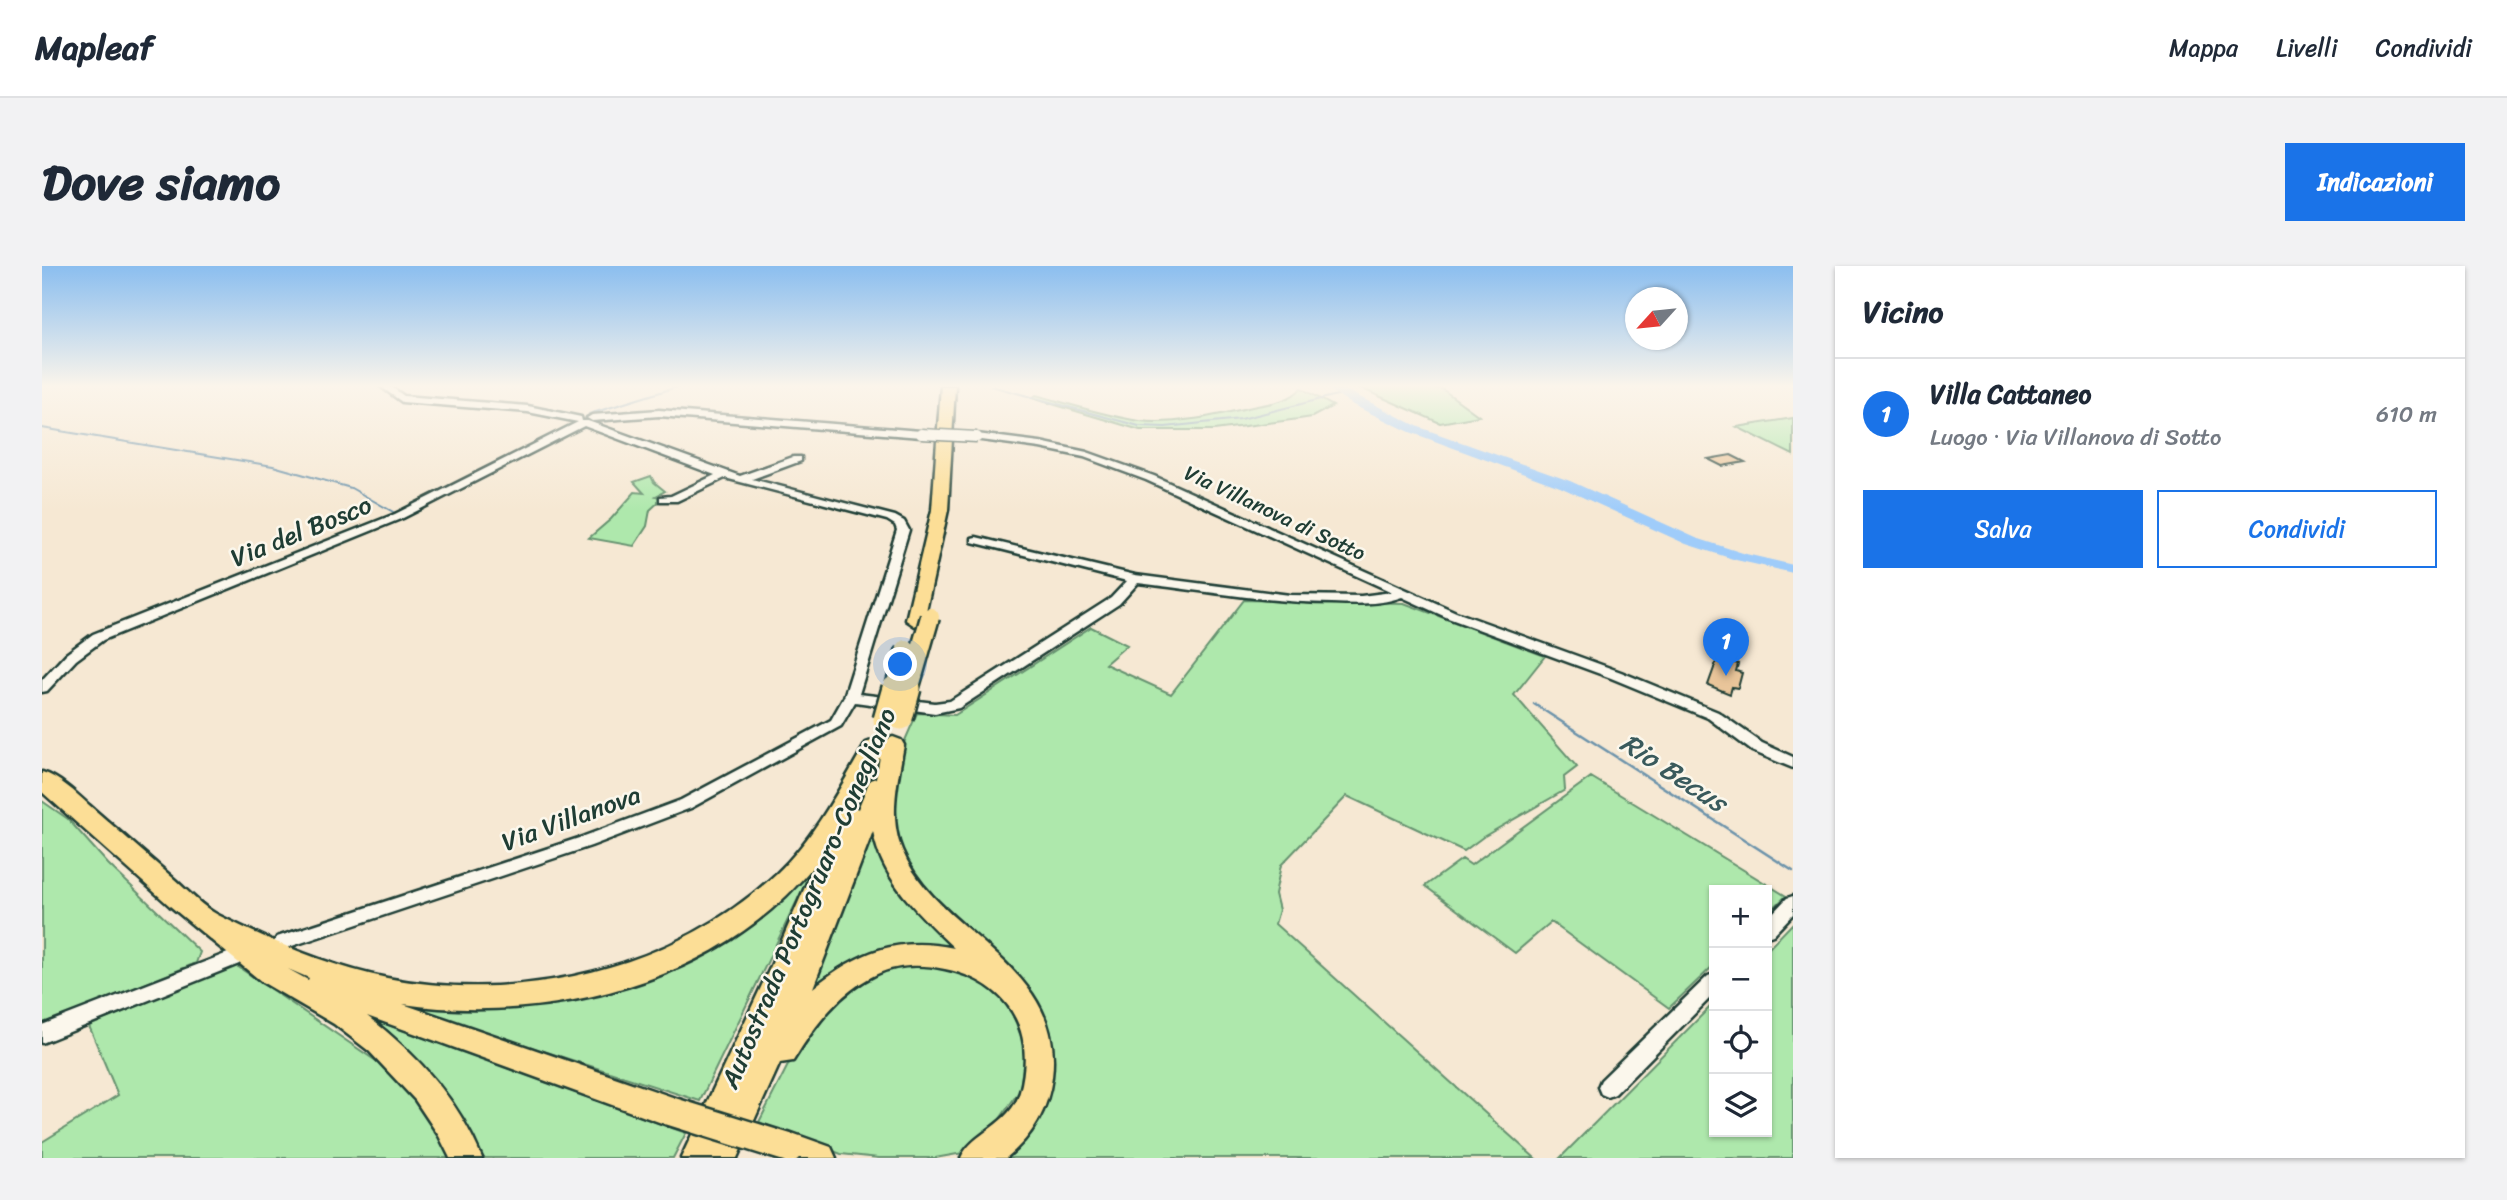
<!DOCTYPE html>
<html lang="it">
<head>
<meta charset="utf-8">
<style>
  body { margin:0; font-family:Sriracha,sans-serif; background:#f2f2f3; color:#1f2937 }
  .controls { position:absolute; right:21px; bottom:21px; display:grid; overflow:hidden; border-radius:0px; box-shadow:0 2px 5px #0004 }
  .controls button { width:63px; height:63px; display:grid; place-items:center; padding:0; border:0; border-bottom:2px solid #e0e1e3; background:#fff; color:#1f2937; font:35px sans-serif }
  .compass { position:absolute; left:1583px; top:21px; width:63px; height:63px; border-radius:50%; background:#fff; box-shadow:0 2px 5px #0004; rotate:243deg }
  .you { position:absolute; left:859px; top:399px; width:24px; height:24px; margin:-18px; border:5px solid #fff; border-radius:50%; background:#1a73e8; box-shadow:0 0 0 10px #1a73e833 }
  .badge { display:grid; place-items:center; width:46px; height:46px; border-radius:50%; background:#1a73e8; color:#fff; font-size:23px; font-weight:700 }
  .pin { position:absolute; translate:-50% -58px; filter:drop-shadow(0 2px 4px #0008) }
  .pin::after { content:''; position:absolute; top:37px; width:24px; height:21px; background:inherit; clip-path:polygon(0 0,100% 0,50% 100%) }
  .list { margin:0; padding:0; list-style:none }
  h2 { display:flex; justify-content:space-between; align-items:center; height:91px; margin:0; padding:0 28px; font-size:30px }
  h2 small { font-size:23px; font-weight:400; color:#747a83 }
  .list li { display:grid; grid-template-columns:46px 1fr auto; gap:21px; align-items:center; box-sizing:border-box; height:112px; padding:0 28px; border-top:2px solid #e0e1e3 }
  .list b { display:block; font-size:26px; white-space:nowrap }
  .list p { margin:0; font-size:23px; white-space:nowrap; color:#747a83 }
  .list em { font-size:23px; font-style:normal; color:#747a83 }
  .actions { display:flex; gap:14px; padding:21px 28px }
  .actions a { flex:1; padding:16px 0; border:2px solid #1a73e8; border-radius:0px; text-align:center; font-size:24px; color:#1a73e8 }
  .actions .main { background:#1a73e8; color:#fff }
  .icon { flex:none; width:38px; height:38px; fill:none; stroke:currentColor; stroke-width:2; stroke-linecap:round; stroke-linejoin:round }
  .map { position:relative; flex:none; width:1751px; height:892px; overflow:hidden; border-radius:0px }
  header { display:flex; align-items:center; gap:42px; box-sizing:border-box; height:98px; padding:0 35px; background:#fff; border-bottom:2px solid #e0e1e3 }
  header strong { font-size:33px }
  nav { display:flex; gap:38px; margin-inline-start:auto; font-size:24px }
  .intro { display:flex; align-items:center; justify-content:space-between; box-sizing:border-box; height:168px; padding:0 42px }
  h1 { margin:0; font-size:49px }
  .button { padding:18px 32px; border-radius:0px; background:#1a73e8; color:#fff; font-size:24px; font-weight:700 }
  main { display:flex; gap:42px; padding:0 42px }
  aside { flex:1; background:#fff; border-radius:0px; box-shadow:0 2px 5px #0004 }
  .map>svg:first-child { display:block }
</style>
</head>
<body>
<header>
<strong>Mapleaf</strong>
<nav><a>Mappa</a><a>Livelli</a><a>Condividi</a></nav>
</header>
<div class="intro"><h1>Dove siamo</h1><a class="button">Indicazioni</a></div>
<main>
<div class="map">
<svg width="1751" height="892" viewBox="0 0 1751 892">
  <rect width="100%" height="100%" fill="#f6e8d3"/>
  <filter id="ink" filterUnits="userSpaceOnUse"><feTurbulence type="fractalNoise" baseFrequency=".0143" numOctaves="2"/><feDisplacementMap in="SourceGraphic" scale="14" xChannelSelector="R" yChannelSelector="G"/><feConvolveMatrix kernelMatrix="1 2 1 2 8 2 1 2 1" color-interpolation-filters="sRGB"/></filter>
  <g filter="url(#ink)">
    <path fill="#aee8ac" stroke="#669270" stroke-width="2" d="M1314 120H1384L1400 123 1437 150 1398 157Z
      M1259 122 1291 140 1270 151 1257 153 1172 164H1098L990 132 994 129C1028 138 1063 150 1098 155 1136 159 1174 149 1210 141 1225 138 1250 135 1259 122Z
      M1751 152V189L1695 161Z
      M609 210 612 216 623 225 614 230 621 232 608 244 605 260 592 280 547 272 569 253 593 226 602 227 592 216Z
      M1202 334 1362 337 1503 390 1472 429 1535 501 1522 511 1523 524 1441 571 1422 585 1305 530 1239 599 1233 628 1237 644 1233 658 1493 892H960L994 857 1010 792 1000 749 877 624 853 590 849 521 861 479 875 447 913 449 1049 361 1085 379 1063 398 1129 428Z
      M1549 511 1744 630 1725 648V624H1672V699L1627 742 1509 656 1473 687 1383 620 1420 593 1429 599Z
      M0 535 26 553 66 598 158 686 154 697 0 760Z
      M832 560 843 603 859 629 926 687 876 678 832 688 759 744Z
      M782 579 658 835 330 730 467 738 645 687Z
      M1751 657V892H1518L1672 737V866H1725V684Z
      M855 695H901L950 719 969 743 983 782 978 824 955 857 921 887 893 892H837L799 888 717 856 769 754 815 710Z
      M192 698 356 810 401 869 410 892H0V876L76 829 47 760Z
      M319 749 644 867 631 892H435L422 854 377 799Z"/>
    <g fill="none" stroke-linecap="round" stroke-linejoin="round">
      <path stroke="#6c93ab" stroke-width="2" d="M949 120 1097 160 1123 161 1199 153 1299 128
        M547 148 638 120
        M0 162 231 200 309 222 353 247 399 225"/>
      <path stroke="#6c93ab" stroke-width="2.5" d="M1492 438 1751 605"/>
      <path fill="#9fccfa" fill-rule="evenodd" d="M1282 120H1296L1377 161 1528 215 1654 272 1704 288 1751 299V307L1694 294 1644 278 1518 221 1368 166 1311 139Z"/>
    </g>
    <path fill="#e9c59a" stroke="#1f3d34" stroke-width="2" d="M1689 189 1703 196 1680 200 1666 193Z
      M1676 391 1696 398 1694 405 1700 407 1696 422 1690 421 1688 428 1666 419Z"/>
    <g fill="none" stroke-linecap="round" stroke-linejoin="round">
      <defs>
        <path id="minor" d="M338 120H348L362 130 486 140 539 151 540 155H546L698 210 751 191H759V195L710 213 853 250 862 255 867 264 817 428 893 437 908 435 1069 332 1085 315 930 276V272L934 271 1093 309 1248 329 1319 330 1350 326 1104 214 1042 191 998 182 932 173V169L935 168 998 176 1045 186 1112 210 1414 346 1579 406 1676 446 1720 477 1751 491V502L1710 485 1666 452 1569 412 1406 352 1360 331C1338 339 1313 338 1290 337 1225 336 1161 325 1096 317L1077 338 917 442 893 447 813 436 799 460 649 542 549 580 241 683 235 681 232 676 235 671 537 572 639 534 789 454 802 431 855 264 853 259 845 254 683 212 635 235H618V231L629 230 673 209 542 160 361 252 61 374 34 394 5 425 0 426V414L24 388 51 368 353 248 536 156 486 146 360 136Z
          M617 144 879 165 884 168 879 171 617 150 550 155 545 152 550 149Z
          M1751 630V648L1731 669 1725 671V653L1745 632Z
          M191 685 197 688 200 693 197 698 0 777V759Z
          M1672 708V728L1573 828 1566 831 1559 828 1556 821 1559 814 1666 710Z"/>
        <path id="highway" d="M899 120H913L906 244 882 354 873 360 864 354 890 244Z
          M851 471 859 474 862 479C856 513 846 551 860 584 895 670 1024 698 1010 811 1006 844 990 871 964 892H919C930 866 969 859 978 826 995 764 966 716 903 703 881 698 856 698 835 708 797 726 773 759 751 795L738 797 695 892H639L728 702 773 598C679 717 506 759 361 738L639 834 643 845 639 856 628 860 325 750C375 788 416 833 440 892H408L397 870 373 834 327 785 292 758 220 716 128 640 0 526V506C17 511 34 527 47 539 75 563 103 588 131 612 145 624 160 641 176 649 228 675 288 701 345 712 481 738 633 703 735 607 773 571 798 522 824 477L832 474 841 478 843 474ZM838 491 834 512 828 514 816 543 811 540ZM831 565C839 614 878 649 912 682 855 670 816 686 771 722ZM246 703 267 712 266 714Z
          M747 866 789 881 794 892H735L731 882 736 871Z"/>
      </defs>
      <use href="#minor" stroke="#1f3d34" stroke-width="5"/>
      <use href="#highway" stroke="#1f3d34" stroke-width="5"/>
      <use href="#minor" fill="#fbf7ec" fill-rule="evenodd"/>
      <use href="#highway" fill="#fcde96" fill-rule="evenodd"/>
      <defs>
        <path id="minor-bridge" d="M879 168 935 171"/>
        <path id="highway-bridge-far2" d="M852 424 864 383
          M867 424 888 351"/>
        <path id="highway-bridge-far1" d="M859 452 867 422
          M843 454 852 422"/>
        <path id="highway-bridge" d="M628 845 747 882"/>
      </defs>
      <use href="#minor-bridge" stroke="#1f3d34" stroke-width="13" stroke-linecap="butt"/>
      <use href="#highway-bridge-far2" stroke="#1f3d34" stroke-width="23" stroke-linecap="butt"/>
      <use href="#highway-bridge-far1" stroke="#1f3d34" stroke-width="28" stroke-linecap="butt"/>
      <use href="#highway-bridge" stroke="#1f3d34" stroke-width="33" stroke-linecap="butt"/>
      <use href="#minor-bridge" stroke="#fbf7ec" stroke-width="10"/>
      <use href="#highway-bridge-far2" stroke="#fcde96" stroke-width="18"/>
      <use href="#highway-bridge-far1" stroke="#fcde96" stroke-width="23"/>
      <use href="#highway-bridge" stroke="#fcde96" stroke-width="28"/>
    </g>
  </g>
  <linearGradient id="sky" x2="0" y2="1"><stop stop-color="#8bbeef"/><stop offset="0.49" stop-color="#fbf5eb"/><stop offset="1" stop-color="#fbf5eb" stop-opacity="0"/></linearGradient>
  <rect width="1751" height="245" fill="url(#sky)"/>
  <g text-anchor="middle" stroke-width="5" stroke-linejoin="round" paint-order="stroke">
    <g font-size="21" fill="#1f3d34" stroke="#fbf7ec">
      <text transform="translate(1233 247) rotate(25)" y="7">Via Villanova di Sotto</text>
    </g>
    <g font-size="26" fill="#1f3d34" stroke="#fbf7ec">
      <text transform="translate(259 265) rotate(-22)" y="9">Via del Bosco</text>
      <text transform="translate(529 552) rotate(-20)" y="9">Via Villanova</text>
      <text transform="translate(766 632) rotate(-67)" y="9">Autostrada Portogruaro-Conegliano</text>
    </g>
    <g font-size="28" font-style="italic" fill="#395a5c" stroke="#fbf7ec">
      <text transform="translate(1632 506) rotate(33)" y="10">Rio Becus</text>
    </g>
  </g>
</svg>
<div class="controls">
<button>+</button>
<button>−</button>
<button><svg class="icon" aria-label="locate" viewBox="0 0 24 24"><circle cx="12" cy="12" r="6"/><path d="M12 2v4M12 18v4M2 12h4M18 12h4"/></svg></button>
<button><svg class="icon" aria-label="layers" viewBox="0 0 24 24"><path d="M12 4l9 5-9 5-9-5zM3 14l9 5 9-5"/></svg></button>
</div>
<svg class="compass" viewBox="-18 -18 36 36"><path d="M0-13l5 13h-10z" fill="#e53935"/><path d="M0 13l5-13h-10z" fill="#747a83"/></svg>
<div class="you"></div>
<div class="pin badge" style="left:1684px;top:410px">1</div>
</div>
<aside>
<h2>Vicino<small></small></h2>
<ul class="list">
<li><span class="badge">1</span><div><b>Villa Cattaneo</b><p>Luogo · Via Villanova di Sotto</p></div><em>610 m</em></li>
</ul>
<div class="actions"><a class="main">Salva</a><a>Condividi</a></div>
</aside>
</main>
</body>
</html>
